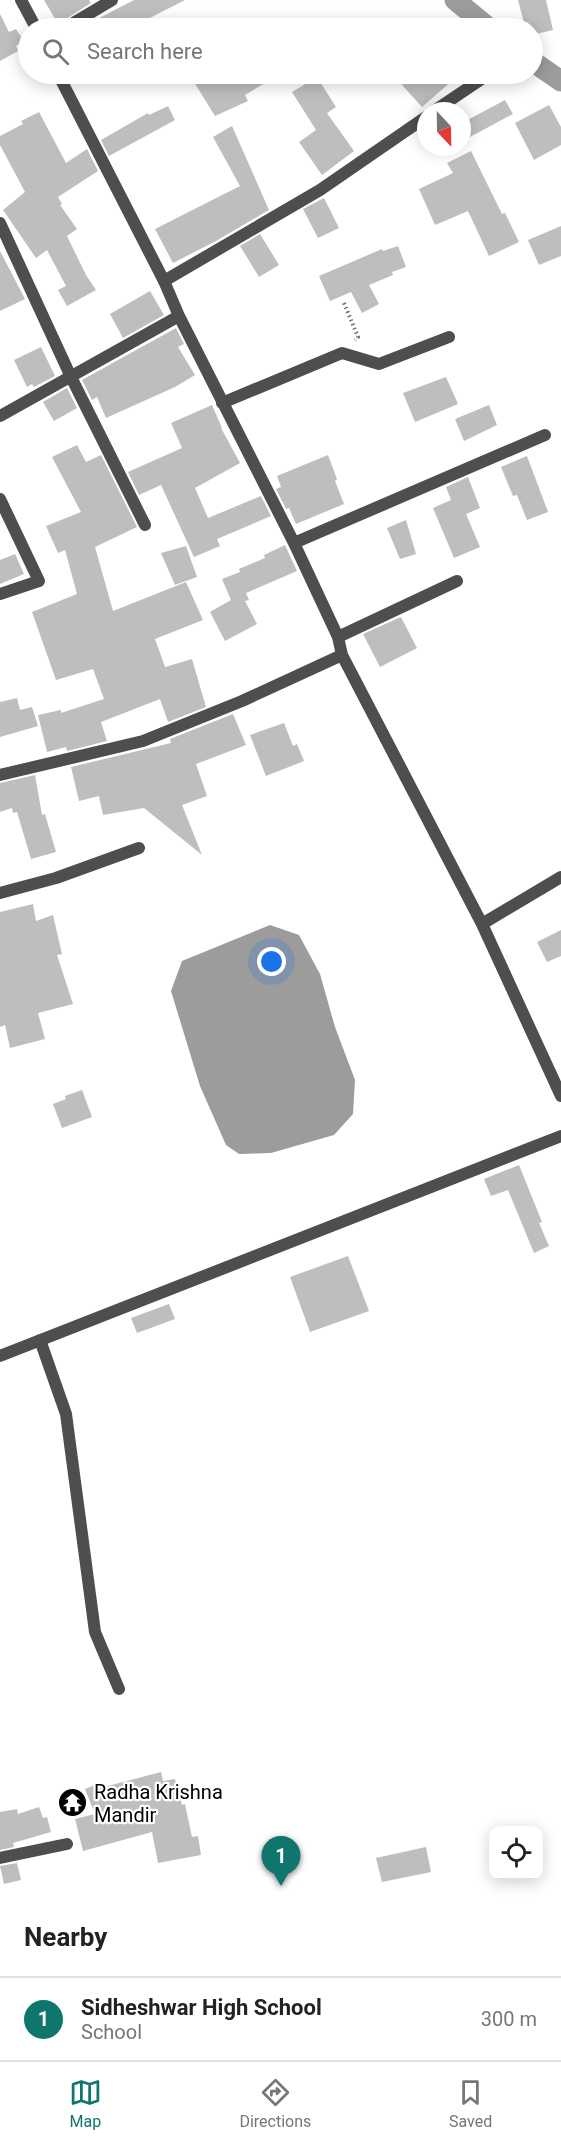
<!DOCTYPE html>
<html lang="en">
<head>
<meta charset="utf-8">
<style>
  body { margin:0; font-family:Roboto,sans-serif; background:#f6f6f6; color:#222 }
  .controls { position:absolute; right:18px; bottom:18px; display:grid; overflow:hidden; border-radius:12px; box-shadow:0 3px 15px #0003 }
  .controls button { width:54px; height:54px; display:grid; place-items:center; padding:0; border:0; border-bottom:2px solid #e0e0e0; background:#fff; color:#222; font:30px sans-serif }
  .compass { position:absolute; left:417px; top:102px; width:54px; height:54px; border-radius:50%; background:#fff; box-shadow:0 3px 15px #0003; rotate:158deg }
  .you { position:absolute; left:272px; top:962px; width:21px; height:21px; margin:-15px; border:4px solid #fff; border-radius:50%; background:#1a73e8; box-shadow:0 0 0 9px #1a73e833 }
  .badge { display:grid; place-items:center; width:39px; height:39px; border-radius:50%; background:#0f766e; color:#fff; font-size:20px; font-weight:700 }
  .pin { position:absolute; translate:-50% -50px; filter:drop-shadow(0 2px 3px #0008) }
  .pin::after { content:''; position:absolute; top:32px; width:21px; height:18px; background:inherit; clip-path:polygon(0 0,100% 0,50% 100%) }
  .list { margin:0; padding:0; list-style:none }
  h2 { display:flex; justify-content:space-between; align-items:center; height:78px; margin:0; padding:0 24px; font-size:26px }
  h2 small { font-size:20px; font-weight:400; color:#767676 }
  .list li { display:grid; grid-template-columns:39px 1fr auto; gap:18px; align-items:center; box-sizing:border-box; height:84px; padding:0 24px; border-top:2px solid #e0e0e0 }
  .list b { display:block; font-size:22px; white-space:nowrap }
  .list p { margin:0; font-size:20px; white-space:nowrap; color:#767676 }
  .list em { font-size:20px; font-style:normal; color:#767676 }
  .icon { flex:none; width:33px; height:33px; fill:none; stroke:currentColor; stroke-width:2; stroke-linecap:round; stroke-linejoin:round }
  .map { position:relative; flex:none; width:561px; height:1898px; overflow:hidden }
  .search { position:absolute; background:#fff; box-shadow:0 3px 15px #0003; left:18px; right:18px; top:18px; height:66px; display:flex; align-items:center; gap:15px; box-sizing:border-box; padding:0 21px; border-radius:33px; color:#767676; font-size:22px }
  .sheet { height:162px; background:#fff }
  nav { display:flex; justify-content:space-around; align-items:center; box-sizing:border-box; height:84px; border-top:2px solid #e0e0e0; background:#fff; font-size:16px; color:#767676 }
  nav a { display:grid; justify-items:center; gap:3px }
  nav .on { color:#0f766e }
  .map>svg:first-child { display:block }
</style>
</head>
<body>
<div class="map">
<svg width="561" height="1898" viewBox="0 0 561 1898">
  <rect width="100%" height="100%" fill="#fff"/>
  <path fill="#9c9c9c" d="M270 925 299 935 320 974 335 1027 355 1080 353 1114 334 1135 271 1153 239 1154 226 1145 200 1086 171 991 182 961Z"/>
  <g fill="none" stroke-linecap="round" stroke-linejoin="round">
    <path stroke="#9c9c9c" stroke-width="21" d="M455 0 489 28
      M532 61 561 81"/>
  </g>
  <path fill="#bebebe" d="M44 0H89L91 3 58 24Z
    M134 0H185L140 23 143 28H80Z
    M518 0H546L553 30 532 35V28H529L528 22 524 23Z
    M0 14 9 32 16 29 24 41 16 46 18 51 0 61Z
    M207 74H280L245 95 248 101 215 116 194 82Z
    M414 74H460L422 107 402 85Z
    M317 77 336 107 327 113 354 151 322 175 299 142 316 130 292 92Z
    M505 100 513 114 468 138 462 123Z
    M549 105 561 127V145L534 160 515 123Z
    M168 106 175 120 109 156 101 140 148 113 149 115Z
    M39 112 66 163 87 149 98 171 58 197 62 204 60 205 77 229 67 236 86 275 96 290 67 306 58 290 66 286 47 250 36 258 3 210 25 192 0 145V136L23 124 21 121Z
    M232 126 269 210 216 241 173 263 155 229 240 186 213 137Z
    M471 151 502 214 505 213 519 242 489 256 468 211 435 225 419 189 453 173 447 163Z
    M324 198 339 228 318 238 303 209Z
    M561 226V256L539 265 528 240Z
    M260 234 279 265 259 277 240 246Z
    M398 246 406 267 392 272 393 275 369 285 379 304 362 313 351 292 330 301 319 276 382 249 383 251Z
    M0 251 25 299 0 311Z
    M150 291 164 315 123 338 110 314Z
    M176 328 184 344 178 347 195 375 175 387 106 418 97 397 92 400 82 380Z
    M41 347 55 376 34 387 32 384 27 387 14 360Z
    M446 377 458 404 415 422 403 393Z
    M67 388 77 408 54 421 43 402Z
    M212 405 222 428H221L240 463 195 488 208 518 261 496 271 516 217 539 220 546 194 557 161 485 139 495 128 472 182 448 171 423Z
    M489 405 497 425 464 441 455 419Z
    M77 445 86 462 101 455 137 527 95 547 113 611 186 582 203 620 155 639 165 667 192 659 206 707 168 722 160 699 101 722 107 741 67 751 66 747 47 752 38 715 61 710V713L104 699 93 669 56 680 32 612 77 594 65 550 58 553 46 526 81 512 52 457Z
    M328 455 337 479 335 481 344 504 296 524 289 508 286 509 276 489 281 487 277 476Z
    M527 456 548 512 527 520 517 495 513 496 501 467Z
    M468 477 480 508 466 514 480 547 454 558 433 508 451 500 446 487Z
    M406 520 416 554 400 559 387 528Z
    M285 545 297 571 246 593 249 600 245 601 257 624 225 641 210 612 231 600 222 579 240 572 239 569 265 558 264 555Z
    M186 546 197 577 175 585 161 553Z
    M15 554 24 574 0 584V560Z
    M401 617 417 648 380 667 363 634Z
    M17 698 20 710 32 707 38 726 0 737V702Z
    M233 714 246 745 196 764 207 796 182 805 202 855 144 808 103 815 99 796 79 801 71 767 171 743 170 739Z
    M284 723 293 746 297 744 304 761 266 776 250 735Z
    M35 775 42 815 45 814 56 852 31 859 17 812 13 813 12 808 0 812V783Z
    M33 904 36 921 53 915 62 954 57 955 73 1004 38 1013 45 1039 10 1048 5 1025 0 1027V912Z
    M561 930V956L547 962 537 942Z
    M82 1090 92 1117 62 1128 53 1104 66 1099 65 1096Z
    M519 1165 542 1222 539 1223 549 1246 534 1253 508 1190 491 1196 484 1179Z
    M348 1256 369 1311 310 1332 290 1277Z
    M169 1304 175 1319 137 1333 131 1318Z
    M161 1772 163 1781 175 1779 182 1805 185 1804 192 1837 198 1836 201 1855 158 1863 152 1832 83 1851 75 1819 95 1814 85 1789 102 1782 104 1787Z
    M39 1807 43 1818 47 1817 51 1832 13 1843 14 1847 0 1850V1812L17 1809 18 1814Z
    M426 1847 431 1872 382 1882 376 1858Z
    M17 1863 21 1880 4 1884 0 1866Z"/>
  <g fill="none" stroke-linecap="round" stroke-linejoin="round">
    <path stroke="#707070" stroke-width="4" stroke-dasharray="1.5 3" stroke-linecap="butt" d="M344 303 358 337 355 340"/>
    <path stroke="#4e4e4e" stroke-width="12" d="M65 28 112 0
      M434 111 489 74
      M164 281 320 190 426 117
      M0 893 56 878 139 848
      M0 1858 67 1844"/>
    <path stroke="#4e4e4e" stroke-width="12" d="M21 0 36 28
      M0 223 71 377 145 525
      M179 316 294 543 338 637 342 655 482 924 561 1096
      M222 403 342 353 379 364 449 337
      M0 416 179 316 164 281 58 74
      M0 499 39 581 0 594
      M294 543 545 435
      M338 637 457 581
      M0 775 143 741 242 701 342 655
      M482 924 561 877
      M40 1340 66 1414 95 1632 119 1689
      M0 1356 561 1136"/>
  </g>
  <defs>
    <symbol id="temple-disc" viewBox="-11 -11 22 22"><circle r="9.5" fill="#000" stroke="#fff"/><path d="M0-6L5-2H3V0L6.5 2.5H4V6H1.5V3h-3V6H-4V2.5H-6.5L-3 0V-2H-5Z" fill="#fff"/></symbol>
  </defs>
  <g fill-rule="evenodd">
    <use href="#temple-disc" x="56" y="1786" width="33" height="33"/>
  </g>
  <g text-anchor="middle" stroke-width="4.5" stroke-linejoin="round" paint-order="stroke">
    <g font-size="20" fill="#000" stroke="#fff" text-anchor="start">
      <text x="94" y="1799">Radha Krishna<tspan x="94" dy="23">Mandir</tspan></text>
    </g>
  </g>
</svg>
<div class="controls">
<button><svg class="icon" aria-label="locate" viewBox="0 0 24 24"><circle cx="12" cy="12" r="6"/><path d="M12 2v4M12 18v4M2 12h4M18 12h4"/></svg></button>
</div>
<svg class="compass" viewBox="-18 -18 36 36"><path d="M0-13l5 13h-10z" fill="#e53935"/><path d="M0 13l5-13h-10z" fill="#767676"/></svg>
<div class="you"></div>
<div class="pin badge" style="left:281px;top:1886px">1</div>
<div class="search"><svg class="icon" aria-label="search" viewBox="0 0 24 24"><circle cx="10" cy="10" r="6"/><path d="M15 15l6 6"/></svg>Search here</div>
</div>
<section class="sheet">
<h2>Nearby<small></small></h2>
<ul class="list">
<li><span class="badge">1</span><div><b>Sidheshwar High School</b><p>School</p></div><em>300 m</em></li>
</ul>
</section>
<nav>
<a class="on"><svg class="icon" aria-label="map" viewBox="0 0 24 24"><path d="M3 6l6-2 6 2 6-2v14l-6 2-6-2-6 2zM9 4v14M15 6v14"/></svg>Map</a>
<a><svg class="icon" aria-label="directions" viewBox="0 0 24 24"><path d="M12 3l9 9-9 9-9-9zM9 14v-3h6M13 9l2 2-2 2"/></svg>Directions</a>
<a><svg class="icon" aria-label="saved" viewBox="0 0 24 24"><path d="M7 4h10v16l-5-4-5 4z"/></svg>Saved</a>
</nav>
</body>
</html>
